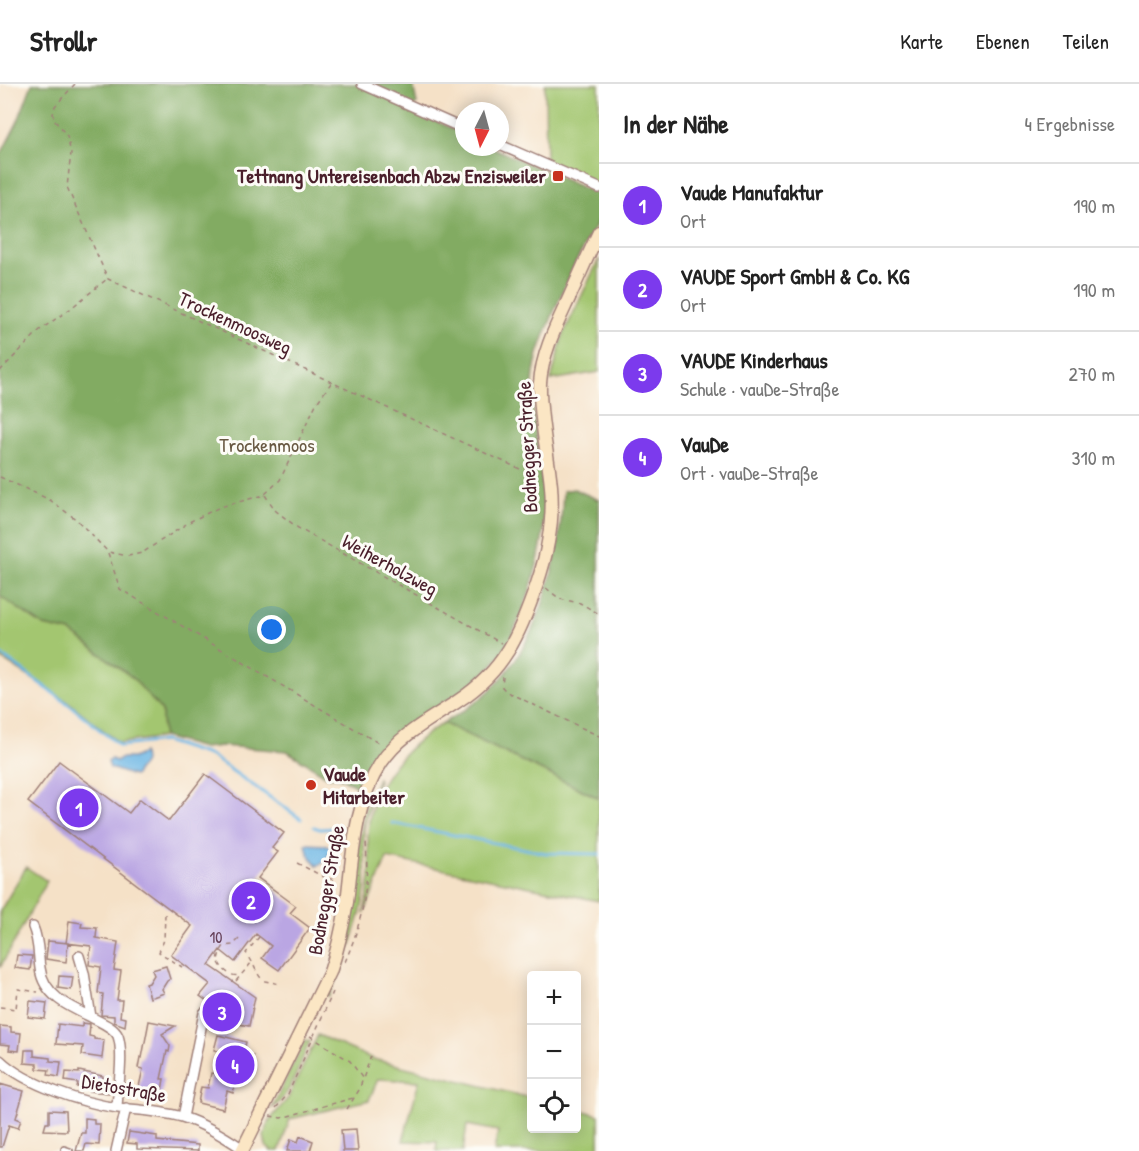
<!DOCTYPE html>
<html lang="de">
<head>
<meta charset="utf-8">
<style>
  body { margin:0; font-family:"Patrick Hand",sans-serif; background:#f2f2f2; color:#222 }
  .controls { position:absolute; right:18px; bottom:18px; display:grid; overflow:hidden; border-radius:6px; box-shadow:0 3px 15px #0003 }
  .controls button { width:54px; height:54px; display:grid; place-items:center; padding:0; border:0; border-bottom:2px solid #e0e0e0; background:#fff; color:#222; font:30px sans-serif }
  .compass { position:absolute; left:455px; top:18px; width:54px; height:54px; border-radius:50%; background:#fff; box-shadow:0 3px 15px #0003; rotate:186deg }
  .you { position:absolute; left:272px; top:546px; width:21px; height:21px; margin:-15px; border:4px solid #fff; border-radius:50%; background:#1a73e8; box-shadow:0 0 0 9px #1a73e833 }
  .badge { display:grid; place-items:center; width:39px; height:39px; border-radius:50%; background:#7c3aed; color:#fff; font-size:20px; font-weight:700 }
  .pin { position:absolute; translate:-50% -50%; border:3px solid #fff; box-shadow:0 2px 6px #0006 }
  .list { margin:0; padding:0; list-style:none }
  h2 { display:flex; justify-content:space-between; align-items:center; height:78px; margin:0; padding:0 24px; font-size:26px }
  h2 small { font-size:20px; font-weight:400; color:#767676 }
  .list li { display:grid; grid-template-columns:39px 1fr auto; gap:18px; align-items:center; box-sizing:border-box; height:84px; padding:0 24px; border-top:2px solid #e0e0e0 }
  .list b { display:block; font-size:22px; white-space:nowrap }
  .list p { margin:0; font-size:20px; white-space:nowrap; color:#767676 }
  .list em { font-size:20px; font-style:normal; color:#767676 }
  .icon { flex:none; width:33px; height:33px; fill:none; stroke:currentColor; stroke-width:2; stroke-linecap:round; stroke-linejoin:round }
  .map { position:relative; flex:none; width:599px; height:1067px; overflow:hidden }
  header { display:flex; align-items:center; gap:36px; box-sizing:border-box; height:84px; padding:0 30px; background:#fff; border-bottom:2px solid #e0e0e0 }
  header strong { font-size:28px }
  nav { display:flex; gap:33px; margin-inline-start:auto; font-size:21px }
  main { display:flex }
  aside { flex:1; background:#fff }
  .map>svg:first-child { display:block }
</style>
</head>
<body>
<header>
<strong>Strollr</strong>
<nav><a>Karte</a><a>Ebenen</a><a>Teilen</a></nav>
</header>
<main>
<div class="map">
<svg width="599" height="1067" viewBox="0 0 599 1067">
  <rect width="100%" height="100%" fill="#fdfcf7"/>
  <filter id="ink" filterUnits="userSpaceOnUse"><feTurbulence type="fractalNoise" baseFrequency=".0167" numOctaves="2"/><feDisplacementMap in="SourceGraphic" scale="12" xChannelSelector="R" yChannelSelector="G"/><feConvolveMatrix kernelMatrix="1 2 1 2 8 2 1 2 1" color-interpolation-filters="sRGB"/></filter>
  <filter id="wash" filterUnits="userSpaceOnUse"><feTurbulence type="fractalNoise" baseFrequency=".008" numOctaves="4" result="noise"/><feDisplacementMap in="SourceGraphic" scale="24" xChannelSelector="R" yChannelSelector="G"/><feGaussianBlur stdDeviation="1.35" result="paint"/><feColorMatrix in="noise" values="0 0 0 0 0 0 0 0 0 0 0 0 0 0 0 0 0 1.4 0 .05"/><feComposite in="paint" operator="in"/></filter>
  <g filter="url(#wash)">
    <rect width="100%" height="100%" fill="#f5e1c7"/>
    <path fill="#a3c66f" stroke="#76724d" stroke-width="1.5" d="M545 0H599V102L546 79Z
      M599 175V288L551 296 563 251Z
      M0 512 44 542 71 548 133 594 162 627 163 653 119 659 70 619 0 574Z
      M443 639 599 714V817L387 774 364 830C367 818 369 805 370 793 371 780 368 768 368 755 367 704 402 665 443 639Z
      M378 694 379 696C373 712 366 728 364 745 363 765 367 785 365 806 360 842 344 878 329 912L326 911 337 885 365 725Z
      M26 783 47 797 0 884V827Z
      M318 951 373 975 531 1014 532 1044H576L577 1025 599 1031V1067H494L498 1047 467 1041 463 1067H436L437 1058 403 1057 419 997 378 995 369 1016 290 1035 279 1067H271L266 1062 264 1052 269 1037 288 1014Z
      M305 956 310 957C301 976 290 1014 272 1024Z"/>
    <path fill="#82ab62" stroke="#666546" stroke-width="1.5" d="M32 0H413L417 20 410 25 464 50V63H491L599 111C599 118 599 127 599 133 594 150 579 169 572 186 560 213 547 242 538 270 524 318 541 366 544 414 548 459 527 527 504 566 478 607 430 621 395 653 379 668 371 687 361 706L344 695 327 692 287 667 222 662 203 664 163 653 162 627 133 594 71 548 44 542 0 512V72L18 37Z
      M574 405 599 416V714L443 639C463 628 482 616 498 598 542 550 561 471 563 407Z"/>
    <path fill="#6cb6e4" stroke="#5b6a88" stroke-width="1.5" d="M143 669 144 678 134 692 110 684 108 678 111 675 116 677 122 674H133Z
      M306 760 326 761 332 765 325 777 317 782 308 769Z"/>
    <g fill="none" stroke-linecap="round" stroke-linejoin="round">
      <path stroke="#6cb6e4" stroke-width="3" d="M0 570 71 622 120 662 164 657 211 672 301 735
        M392 739 546 769 599 770
        M314 743 320 745 335 744"/>
    </g>
    <g id="blocks">
      <path fill="#baa6e3" d="M59 677 129 729 140 715 169 737 205 690 284 749 272 764 278 768 258 794 296 822 290 829 310 844 279 886 262 874 271 862 256 850 235 878 220 866 209 881 255 913 249 942 220 936 212 931 214 922 200 912 210 900 171 871 192 842 28 718Z
        M69 837 82 839 81 843 97 844 96 854 118 858 114 886 121 887 117 916H122L120 933 126 934 125 942 114 938V932L101 931 103 910 98 909 101 883 89 881 91 862 66 859Z
        M48 857 68 859 66 878 46 875Z
        M17 871 32 872 30 886 15 884Z
        M166 882 170 895 167 897 162 905 164 909 150 914 146 900 149 899 154 891 152 886Z
        M59 892 73 893 71 906 58 904Z
        M30 917 47 919 45 935 28 933Z
        M149 937 175 942 162 950 170 962 169 968 167 967 161 995H164L161 1012 138 1007 143 985 138 984 140 973 142 974Z
        M82 939 90 940 89 952 94 953V955L104 956 102 974 82 971 83 962 56 960 58 940 82 943Z
        M0 942 11 943V948L21 949 19 967 9 966 10 961 0 960Z
        M218 951 246 958 243 970 253 972 248 993 237 991 233 1009 227 1007 223 1025 198 1019 201 1003 208 1004 211 989 217 990 222 968 214 966Z
        M25 966H34V972L50 974V977L61 978 59 993 48 991 49 986 37 985V980L24 979Z
        M79 987 103 992V999L110 1000 109 1009 89 1007V1004L77 1003 78 999 65 997 66 988 79 989Z
        M0 1000 24 1007 16 1034 21 1036 18 1044 9 1041 2 1063H0Z
        M49 1026 66 1027 67 1047 44 1046 46 1039H49Z
        M85 1034 94 1035V1040H100L99 1061 86 1060 84 1067H76L81 1049H85Z
        M356 1045 358 1067H343L341 1046Z
        M129 1048 157 1052V1057L198 1061V1067L137 1065V1060L127 1059Z
        M300 1052 313 1057 310 1067H287L291 1055 298 1058Z"/>
    </g>
  </g>
  <g filter="url(#ink)">
    <use href="#blocks" fill-opacity="0" stroke="#a08079" stroke-width="1.5"/>
    <g fill="none" stroke-linecap="round" stroke-linejoin="round">
      <defs>
        <path id="lane" d="M64 1065 70 1067"/>
        <path id="street" d="M362 0 464 45
          M500 61 599 104
          M33 843C39 857 38 870 40 884 43 911 69 923 91 933
          M79 872 84 889 91 933C100 938 114 943 118 952 124 970 118 1005 117 1023
          M0 976C26 1001 83 1019 118 1024 139 1026 161 1027 182 1033 204 1040 224 1052 243 1065
          M183 1033 204 929
          M116 1067 126 1024"/>
        <path id="secondary" d="M242 1067 330 888C338 865 343 842 347 818 353 770 354 720 381 679 400 650 430 636 458 617 504 587 520 550 537 500 548 468 554 436 551 402 548 368 539 334 540 299 542 269 557 240 569 214 579 192 589 169 599 148"/>
      </defs>
      <use href="#lane" stroke="#a08079" stroke-width="8"/>
      <use href="#street" stroke="#a08079" stroke-width="12"/>
      <use href="#secondary" stroke="#a08079" stroke-width="15"/>
      <path stroke="#a08079" stroke-width="1.5" stroke-dasharray="4.5 4.5" stroke-linecap="butt" d="M75 0 55 22 53 30 55 37 67 52 71 69 67 103 108 195 522 386 538 388
        M0 287 40 246 70 225 107 195
        M0 393 50 416 77 436 108 468 128 472 142 469 191 437 220 423 264 411 280 396 316 320 331 299
        M265 411 276 427 298 444 501 559
        M108 469 120 505 380 660
        M546 504 560 515 580 519 599 530
        M503 593 502 603 507 608 599 652
        M297 779 324 793 338 797
        M165 830 164 856 159 868 182 883
        M259 853 246 869C254 877 256 893 265 897 270 898 275 899 280 900
        M239 855 233 861 224 862 220 868 218 876C221 885 231 894 240 891
        M345 878C363 836 369 803 366 758
        M236 897 252 878
        M0 923 16 925 18 905 38 908
        M310 952 350 977 363 995
        M276 1024 288 1010 333 908
        M347 1025 359 1006 371 972
        M270 1032 281 1034 353 1014"/>
      <use href="#lane" stroke="#fff" stroke-width="4.5"/>
      <use href="#street" stroke="#fff" stroke-width="9"/>
      <use href="#secondary" stroke="#fbe6c4" stroke-width="12"/>
    </g>
  </g>
  <g fill="#c8321e" stroke="#fdfcf7" stroke-width="2">
    <rect x="552" y="86" width="12" height="12" rx="3"/>
    <circle cx="311" cy="701" r="6"/>
  </g>
  <g text-anchor="middle" stroke-width="6" stroke-linejoin="round" paint-order="stroke">
    <g font-size="16" fill="#664159">
      <text x="216" y="859">10</text>
    </g>
    <g font-size="20" font-weight="bold" fill="#4a1f2b" stroke="#fdfcf7" text-anchor="end">
      <text x="546" y="99">Tettnang Untereisenbach Abzw Enzisweiler</text>
      <text x="323" y="697" text-anchor="start">Vaude<tspan x="323" dy="23">Mitarbeiter</tspan></text>
    </g>
    <g font-size="20" fill="#4a1f2b" stroke="#fdfcf7">
      <text transform="translate(235 239) rotate(25)" y="7">Trockenmoosweg</text>
      <text transform="translate(527 363) rotate(-93)" y="7">Bodnegger Straße</text>
      <text transform="translate(390 481) rotate(29)" y="7">Weiherholzweg</text>
      <text transform="translate(326 806) rotate(-80)" y="7">Bodnegger Straße</text>
      <text transform="translate(124 1004) rotate(10)" y="7">Dietostraße</text>
    </g>
    <g font-size="20" fill="#695943" stroke="#fdfcf7">
      <text x="267" y="368">Trockenmoos</text>
    </g>
  </g>
</svg>
<div class="controls">
<button>+</button>
<button>−</button>
<button><svg class="icon" aria-label="locate" viewBox="0 0 24 24"><circle cx="12" cy="12" r="6"/><path d="M12 2v4M12 18v4M2 12h4M18 12h4"/></svg></button>
</div>
<svg class="compass" viewBox="-18 -18 36 36"><path d="M0-13l5 13h-10z" fill="#e53935"/><path d="M0 13l5-13h-10z" fill="#767676"/></svg>
<div class="you"></div>
<div class="pin badge" style="left:79px;top:724px">1</div>
<div class="pin badge" style="left:251px;top:817px">2</div>
<div class="pin badge" style="left:222px;top:928px">3</div>
<div class="pin badge" style="left:235px;top:981px">4</div>
</div>
<aside>
<h2>In der Nähe<small>4 Ergebnisse</small></h2>
<ul class="list">
<li><span class="badge">1</span><div><b>Vaude Manufaktur</b><p>Ort</p></div><em>190 m</em></li>
<li><span class="badge">2</span><div><b>VAUDE Sport GmbH &amp; Co. KG</b><p>Ort</p></div><em>190 m</em></li>
<li><span class="badge">3</span><div><b>VAUDE Kinderhaus</b><p>Schule · vauDe-Straße</p></div><em>270 m</em></li>
<li><span class="badge">4</span><div><b>VauDe</b><p>Ort · vauDe-Straße</p></div><em>310 m</em></li>
</ul>
</aside>
</main>
</body>
</html>
